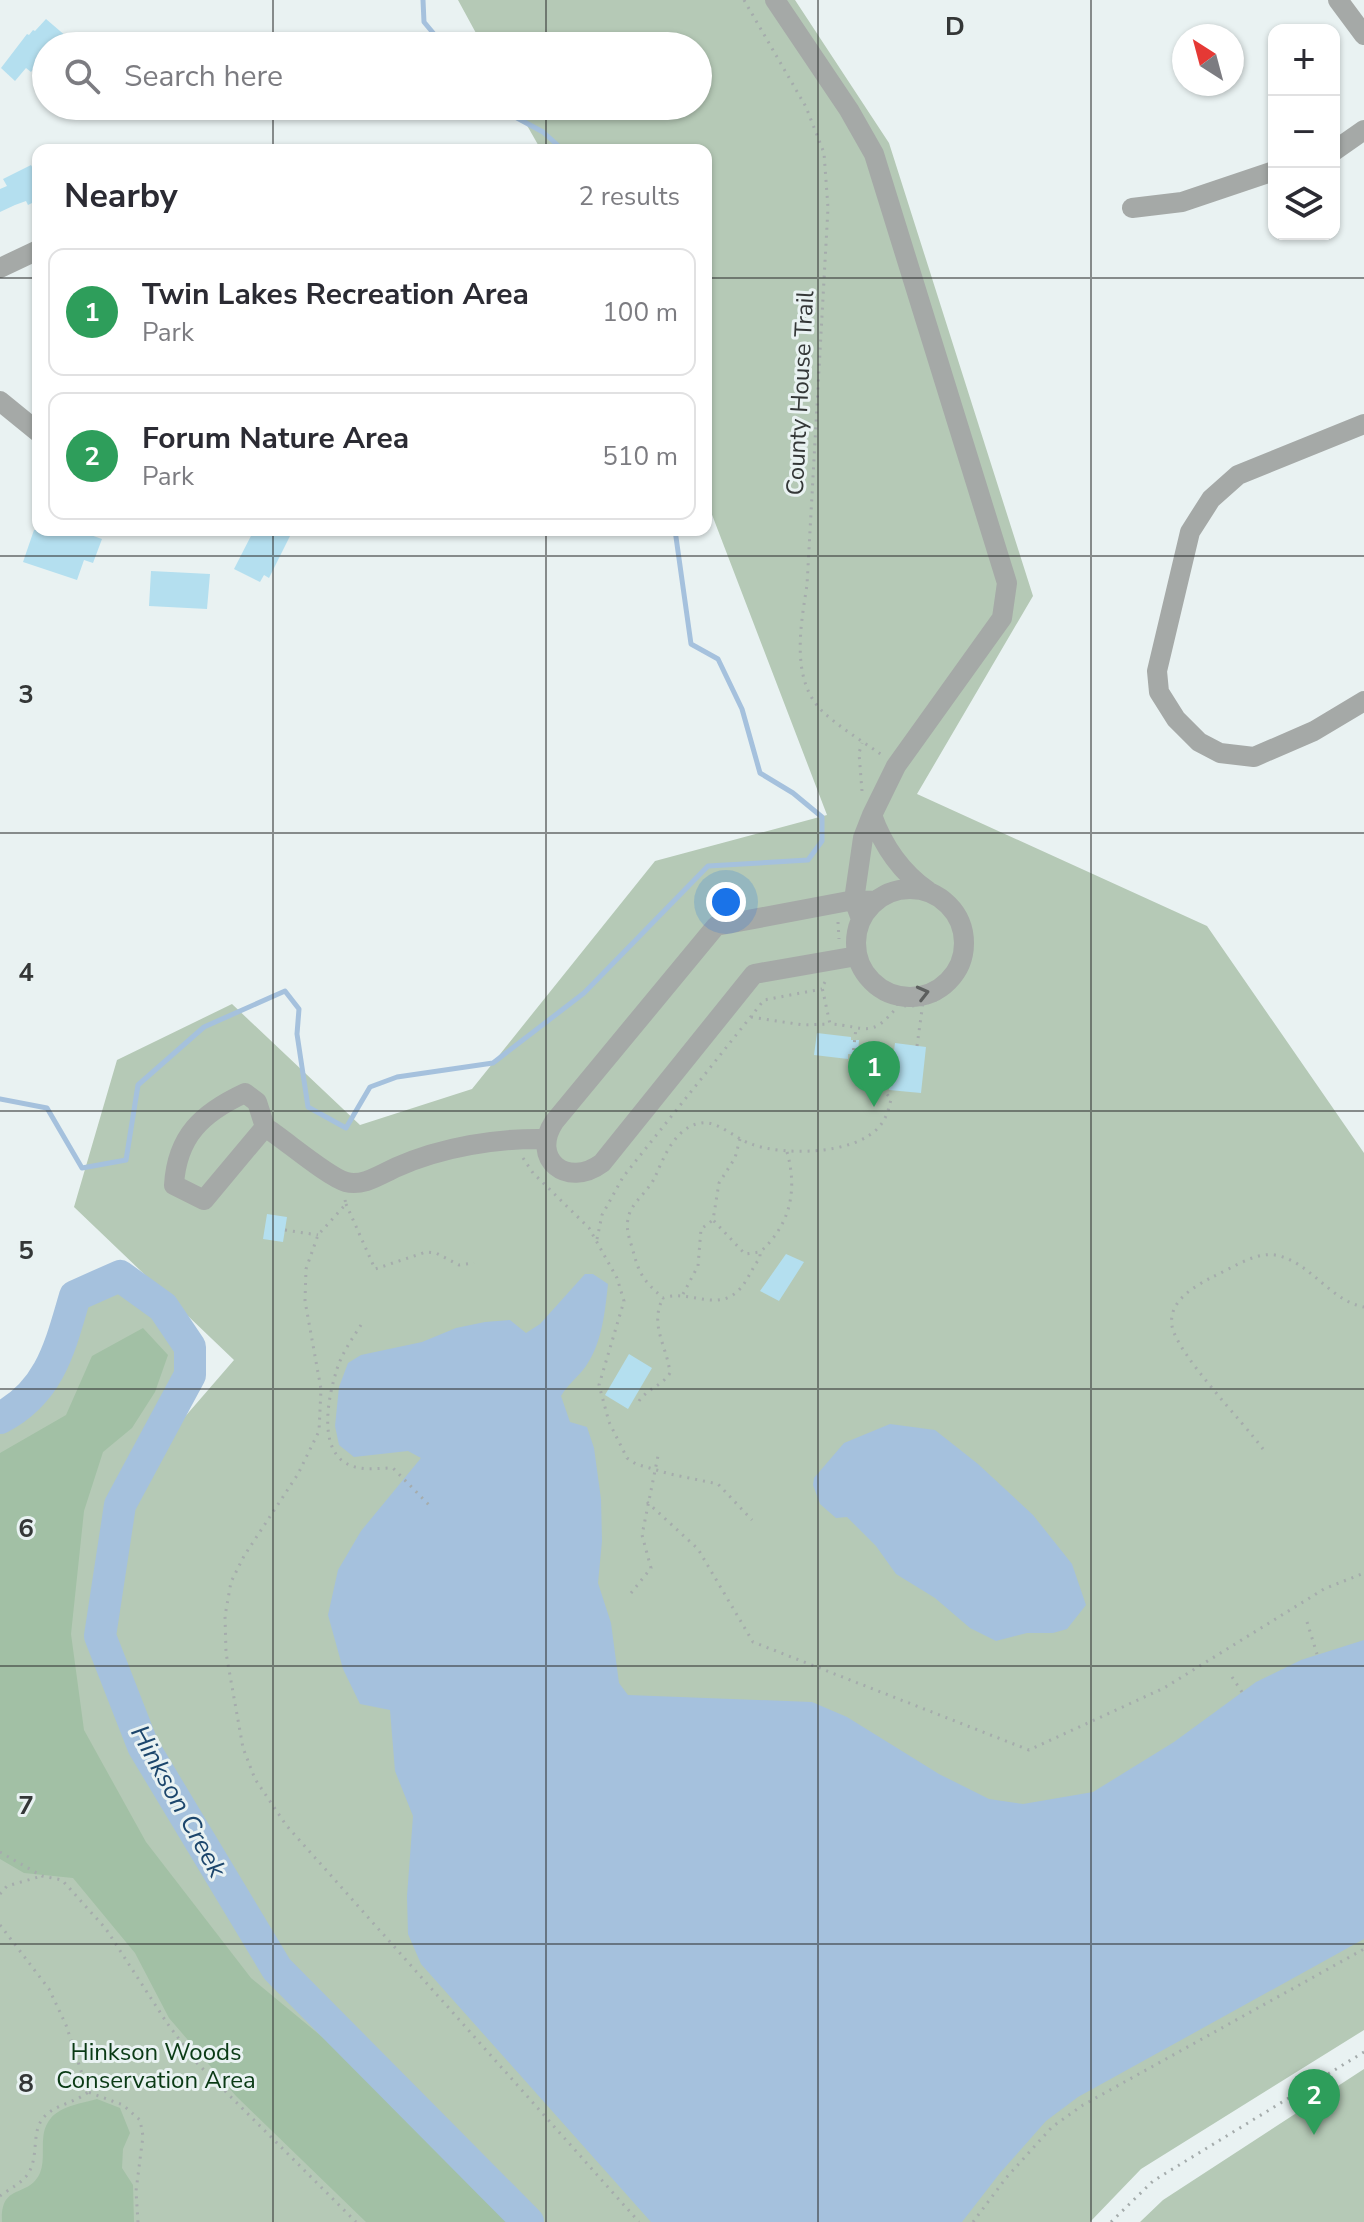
<!DOCTYPE html>
<html lang="en">
<head>
<meta charset="utf-8">
<style>
  body { margin:0; font-family:"Nunito Sans",sans-serif; background:#f2f2f3; color:#2b2b33 }
  .controls { position:absolute; right:24px; top:24px; display:grid; overflow:hidden; border-radius:16px; box-shadow:0 2px 6px #0004 }
  .controls button { width:72px; height:72px; display:grid; place-items:center; padding:0; border:0; border-bottom:2px solid #e1e1e2; background:#fff; color:#2b2b33; font:40px sans-serif }
  .compass { position:absolute; left:1172px; top:24px; width:72px; height:72px; border-radius:50%; background:#fff; box-shadow:0 2px 6px #0004; rotate:324deg }
  .you { position:absolute; left:726px; top:902px; width:28px; height:28px; margin:-20px; border:6px solid #fff; border-radius:50%; background:#1a73e8; box-shadow:0 0 0 12px #1a73e833 }
  .badge { display:grid; place-items:center; width:52px; height:52px; border-radius:50%; background:#903199; color:#fff; font-size:26px; font-weight:700 }
  .pin { position:absolute; translate:-50% -66px; filter:drop-shadow(0 2px 4px #0008) }
  .pin::after { content:''; position:absolute; top:42px; width:28px; height:24px; background:inherit; clip-path:polygon(0 0,100% 0,50% 100%) }
  .list { margin:0; padding:0; list-style:none }
  h2 { display:flex; justify-content:space-between; align-items:center; height:104px; margin:0; padding:0 32px; font-size:34px }
  h2 small { font-size:26px; font-weight:400; color:#7c7c81 }
  .list li { display:grid; grid-template-columns:52px 1fr auto; gap:24px; align-items:center; box-sizing:border-box; height:128px; margin:0 16px 16px; padding:0 16px; border:2px solid #e1e1e2; border-radius:16px }
  .list b { display:block; font-size:30px; white-space:nowrap }
  .list p { margin:0; font-size:26px; white-space:nowrap; color:#7c7c81 }
  .list em { font-size:26px; font-style:normal; color:#7c7c81 }
  .icon { flex:none; width:44px; height:44px; fill:none; stroke:currentColor; stroke-width:2; stroke-linecap:round; stroke-linejoin:round }
  .map { position:relative; flex:none; width:1364px; height:2222px; overflow:hidden }
  .search { position:absolute; background:#fff; box-shadow:0 2px 6px #0004; left:32px; top:32px; width:680px; height:88px; display:flex; align-items:center; gap:20px; box-sizing:border-box; padding:0 28px; border-radius:44px; color:#7c7c81; font-size:30px }
  .panel { position:absolute; background:#fff; box-shadow:0 2px 6px #0004; left:32px; top:144px; width:680px; height:392px; border-radius:16px }
  .map>svg:first-child { display:block }
</style>
</head>
<body>
<div class="map">
<svg width="1364" height="2222" viewBox="0 0 1364 2222">
  <rect width="100%" height="100%" fill="#e9f2f2"/>
  <path fill="#b5c9b6" d="M458 0H795L889 143 1033 596 917 794 1207 926 1364 1153V2030L1141 2169 1090 2222H536L375 2059 245 1915 277 1969 528 2222H0V1418C50 1392 60 1347 75 1296L120 1276 163 1307 190 1347V1375L120 1505 114 1548 151 1456 234 1360 74 1207 117 1060 232 1004 360 1125 472 1089 655 861 827 815 706 499V150H541L516 106H698V46H483Z
    M1364 2069V2222H1140L1163 2200Z"/>
  <path fill="#a2c0a5" d="M143 1328 168 1355 155 1392 132 1428 103 1452 84 1511 71 1634 84 1730 146 1842 251 1978 344 2055 411 2121 467 2143 506 2183 524 2222H366L236 2096 169 2018 135 1953 73 1878 24 1873 0 1859V1453L66 1415 92 1356Z
    M97 2099 120 2108 130 2133 123 2149 122 2168 133 2185 134 2222H2C0 2182 28 2199 40 2173 47 2156 37 2134 51 2118 61 2106 83 2103 97 2099Z"/>
  <path fill="#a5c1dd" d="M585 1274H593L608 1284C605 1312 602 1343 586 1366 578 1377 568 1384 561 1396L570 1422 587 1427 594 1448 601 1499 602 1541 598 1583 611 1623 619 1683 628 1695 812 1702 847 1717 939 1774 989 1799 1023 1804 1093 1792 1174 1742 1256 1682 1301 1660 1364 1640V1939L1078 2097 1046 2121 1000 2173 962 2222H651L421 1964 408 1934 407 1896 413 1816 395 1771 390 1710 360 1704 343 1669 328 1615 338 1570 361 1531 421 1458 408 1451 354 1457 339 1445 335 1426 339 1387 348 1363 361 1355 422 1342 456 1328 485 1322 510 1320 526 1333 540 1324Z
    M890 1424 935 1430 978 1464 1033 1515 1072 1564 1086 1605 1067 1629 1053 1633H1027L996 1641 970 1628 935 1598 896 1574 876 1546 847 1517 836 1518 820 1504 813 1485 814 1478 844 1443Z"/>
  <g fill="none" stroke-linecap="round" stroke-linejoin="round">
    <path stroke="#a5c1dd" stroke-width="5" d="M423 0 424 22 444 46
      M495 106 543 132 563 150
      M0 1099 47 1108 82 1168 126 1160 138 1085 204 1027 285 991 299 1009 297 1034 308 1107 346 1128 370 1087 397 1077 493 1063 584 993 708 866 808 860 822 841V817L793 793 760 773 742 709 718 659 691 644 675 530"/>
    <path stroke="#a5c1dd" stroke-width="32" d="M0 1418C50 1392 60 1347 75 1296L120 1276 163 1307 190 1347V1375L120 1505 100 1636 143 1746 277 1969 528 2222"/>
  </g>
  <path fill="#b4dfef" d="M46 19 67 37 60 46H46V70L38 63 31 72 26 68 15 81 1 68 27 34 29 35 33 30 35 31Z
    M31 165 38 178V200L28 205 26 201 15 205 0 212V189L7 186 3 179Z
    M34 530H56L69 534 71 530H76L102 539 93 563 84 560 77 580 23 562Z
    M254 530H293L269 578 264 575 260 582 234 569Z
    M151 571 210 574 207 609 149 606Z
    M817 1033 851 1037V1040H859L858 1055 848 1054V1059L814 1055Z
    M895 1043 926 1047 921 1093 889 1090Z
    M267 1214 287 1217 283 1242 263 1239Z
    M786 1254 804 1262 779 1301 760 1291Z
    M629 1354 652 1368 628 1409 605 1395Z"/>
  <g fill="none" stroke-linecap="round" stroke-linejoin="round">
    <path stroke="#a5acac" stroke-width="3" stroke-dasharray="2 6" stroke-linecap="butt" d="M744 0 806 107 824 153 828 208 807 585C801 624 790 679 822 711 839 727 862 741 882 755
      M862 791 859 753 862 743
      M838 922 839 939
      M825 982 822 987 830 1024C866 1026 870 1040 897 1007
      M882 997C901 1009 915 1008 936 1000
      M751 1017 803 1025 830 1024
      M917 1046 924 995
      M740 1139 735 1158 719 1183 713 1220 745 1254 760 1252
      M787 1152C798 1191 790 1225 760 1252V1258C751 1269 748 1281 738 1291 716 1312 688 1289 663 1298 642 1279 639 1274 632 1247 628 1235 625 1225 630 1212 636 1199 649 1190 655 1177 664 1157 675 1127 701 1123 717 1120 736 1139 751 1144 784 1156 854 1155 879 1127 886 1119 889 1109 891 1099L865 1068 852 1064 856 1028
      M523 1158 533 1173 589 1228 617 1278 624 1301 599 1385 609 1422 627 1458 636 1464 670 1474 718 1484 752 1520
      M345 1200 346 1204 318 1235 306 1269 305 1301 321 1389 319 1431 298 1474 244 1556 231 1582 225 1616 226 1653 243 1748 255 1779 286 1825 639 2222
      M346 1204 375 1269 426 1252 436 1253 459 1265 474 1263
      M285 1230 318 1235
      M597 1239 602 1215 623 1177 764 1000 822 989
      M683 1294 698 1266 701 1229 713 1220
      M361 1325C352 1339 342 1353 337 1369 329 1394 318 1444 344 1462 359 1472 376 1468 393 1468L430 1506
      M639 1401C648 1388 662 1386 670 1373 667 1346 649 1325 663 1298
      M1263 1449C1244 1423 1177 1354 1172 1326 1168 1301 1194 1287 1212 1277 1231 1269 1254 1252 1275 1255 1310 1261 1330 1301 1364 1307
      M647 1502 698 1549 753 1642 1029 1750 1164 1688 1324 1589 1364 1573
      M631 1593 651 1568 642 1535 659 1451
      M1307 1622 1317 1654
      M1232 1677 1242 1692
      M0 1852 42 1876 62 1880 106 1929 167 2023 197 2063 356 2222
      M0 1894 7 1886 42 1876
      M0 1925 49 1989 66 2025 88 2092 123 2105 140 2120 143 2136 136 2191 138 2222
      M0 2196C9 2189 24 2182 29 2172 39 2155 31 2131 44 2117 56 2104 75 2103 88 2092
      M973 2222 1006 2178 1052 2127 1083 2105 1364 1949
      M1111 2222 1153 2181 1364 2052"/>
    <path stroke="#a5a9a7" stroke-width="20" d="M775 0 849 110 874 154 1007 583 1002 618 896 766 872 815 863 838 854 900 861 919
      M1338 0 1364 35
      M1334 151 1364 130
      M1132 208 1182 202 1274 171
      M0 268 38 250
      M0 401 38 432
      M1364 424 1238 475 1211 499 1190 532 1157 671 1159 692 1176 719 1199 742 1220 753 1254 757 1314 731 1364 701
      M872 815C883 846 901 872 928 891
      M856 943a54 54 0 1 1 108 0a54 54 0 1 1-108 0Z
      M857 956 754 974 602 1163C567 1189 530 1159 554 1122L716 926 854 900 876 901
      M265 1127 257 1102 245 1093C202 1113 177 1136 174 1185L204 1200 265 1127C284 1139 328 1177 346 1182 363 1187 381 1174 397 1167 442 1147 497 1138 546 1139"/>
  </g>
  <defs><path id="oneway-chevron" d="M-2-3.5L2.5 0L-2 3.5" fill="none" stroke-width="1.6" stroke-linecap="round" stroke-linejoin="round" transform="scale(2)"/></defs>
  <use stroke="#5c5f5e" href="#oneway-chevron" transform="translate(923 993) rotate(-14)"/>
  <path fill="none" stroke="#343737" stroke-width="2" stroke-opacity="0.55" d="M273 0V46M546 0V46M818 0V2222M1091 0V2222M273 106V150M546 106V150M0 278H38M706 278H1364M273 530V2222M546 530V2222M0 556H1364M0 833H1364M0 1111H1364M0 1389H1364M0 1666H1364M0 1944H1364"/>
  <g text-anchor="middle" stroke-width="6" stroke-linejoin="round" paint-order="stroke">
    <g font-size="24" fill="#343737" stroke="#e9f2f2">
      <text transform="translate(800 393) rotate(-87)" y="8">County House Trail</text>
    </g>
    <g font-size="24" fill="#0a3a15" stroke="#e9f2f2">
      <text x="156" y="2060">Hinkson Woods<tspan x="156" dy="28">Conservation Area</tspan></text>
    </g>
    <g font-size="26" font-style="italic" fill="#1c466c" stroke="#e9f2f2">
      <text transform="translate(179 1801) rotate(61)" y="9">Hinkson Creek</text>
    </g>
  </g>
  <g font-size="26" text-anchor="middle" font-weight="bold" fill="#343737" stroke="#e9f2f2" stroke-width="6" stroke-linejoin="round" paint-order="stroke">
    <text x="955" y="35">D</text>
    <text x="26" y="703">3</text>
    <text x="26" y="981">4</text>
    <text x="26" y="1259">5</text>
    <text x="26" y="1537">6</text>
    <text x="26" y="1814">7</text>
    <text x="26" y="2092">8</text>
  </g>
</svg>
<div class="controls">
<button>+</button>
<button>−</button>
<button><svg class="icon" aria-label="layers" viewBox="0 0 24 24"><path d="M12 4l9 5-9 5-9-5zM3 14l9 5 9-5"/></svg></button>
</div>
<svg class="compass" viewBox="-18 -18 36 36"><path d="M0-13l5 13h-10z" fill="#e53935"/><path d="M0 13l5-13h-10z" fill="#7c7c81"/></svg>
<div class="you"></div>
<div class="pin badge" style="left:874px;top:1107px;background:#2e9e5b">1</div>
<div class="pin badge" style="left:1314px;top:2135px;background:#2e9e5b">2</div>
<div class="search"><svg class="icon" aria-label="search" viewBox="0 0 24 24"><circle cx="10" cy="10" r="6"/><path d="M15 15l6 6"/></svg>Search here</div>
<section class="panel">
<h2>Nearby<small>2 results</small></h2>
<ul class="list">
<li><span class="badge" style="background:#2e9e5b">1</span><div><b>Twin Lakes Recreation Area</b><p>Park</p></div><em>100 m</em></li>
<li><span class="badge" style="background:#2e9e5b">2</span><div><b>Forum Nature Area</b><p>Park</p></div><em>510 m</em></li>
</ul>
</section>
</div>
</body>
</html>
